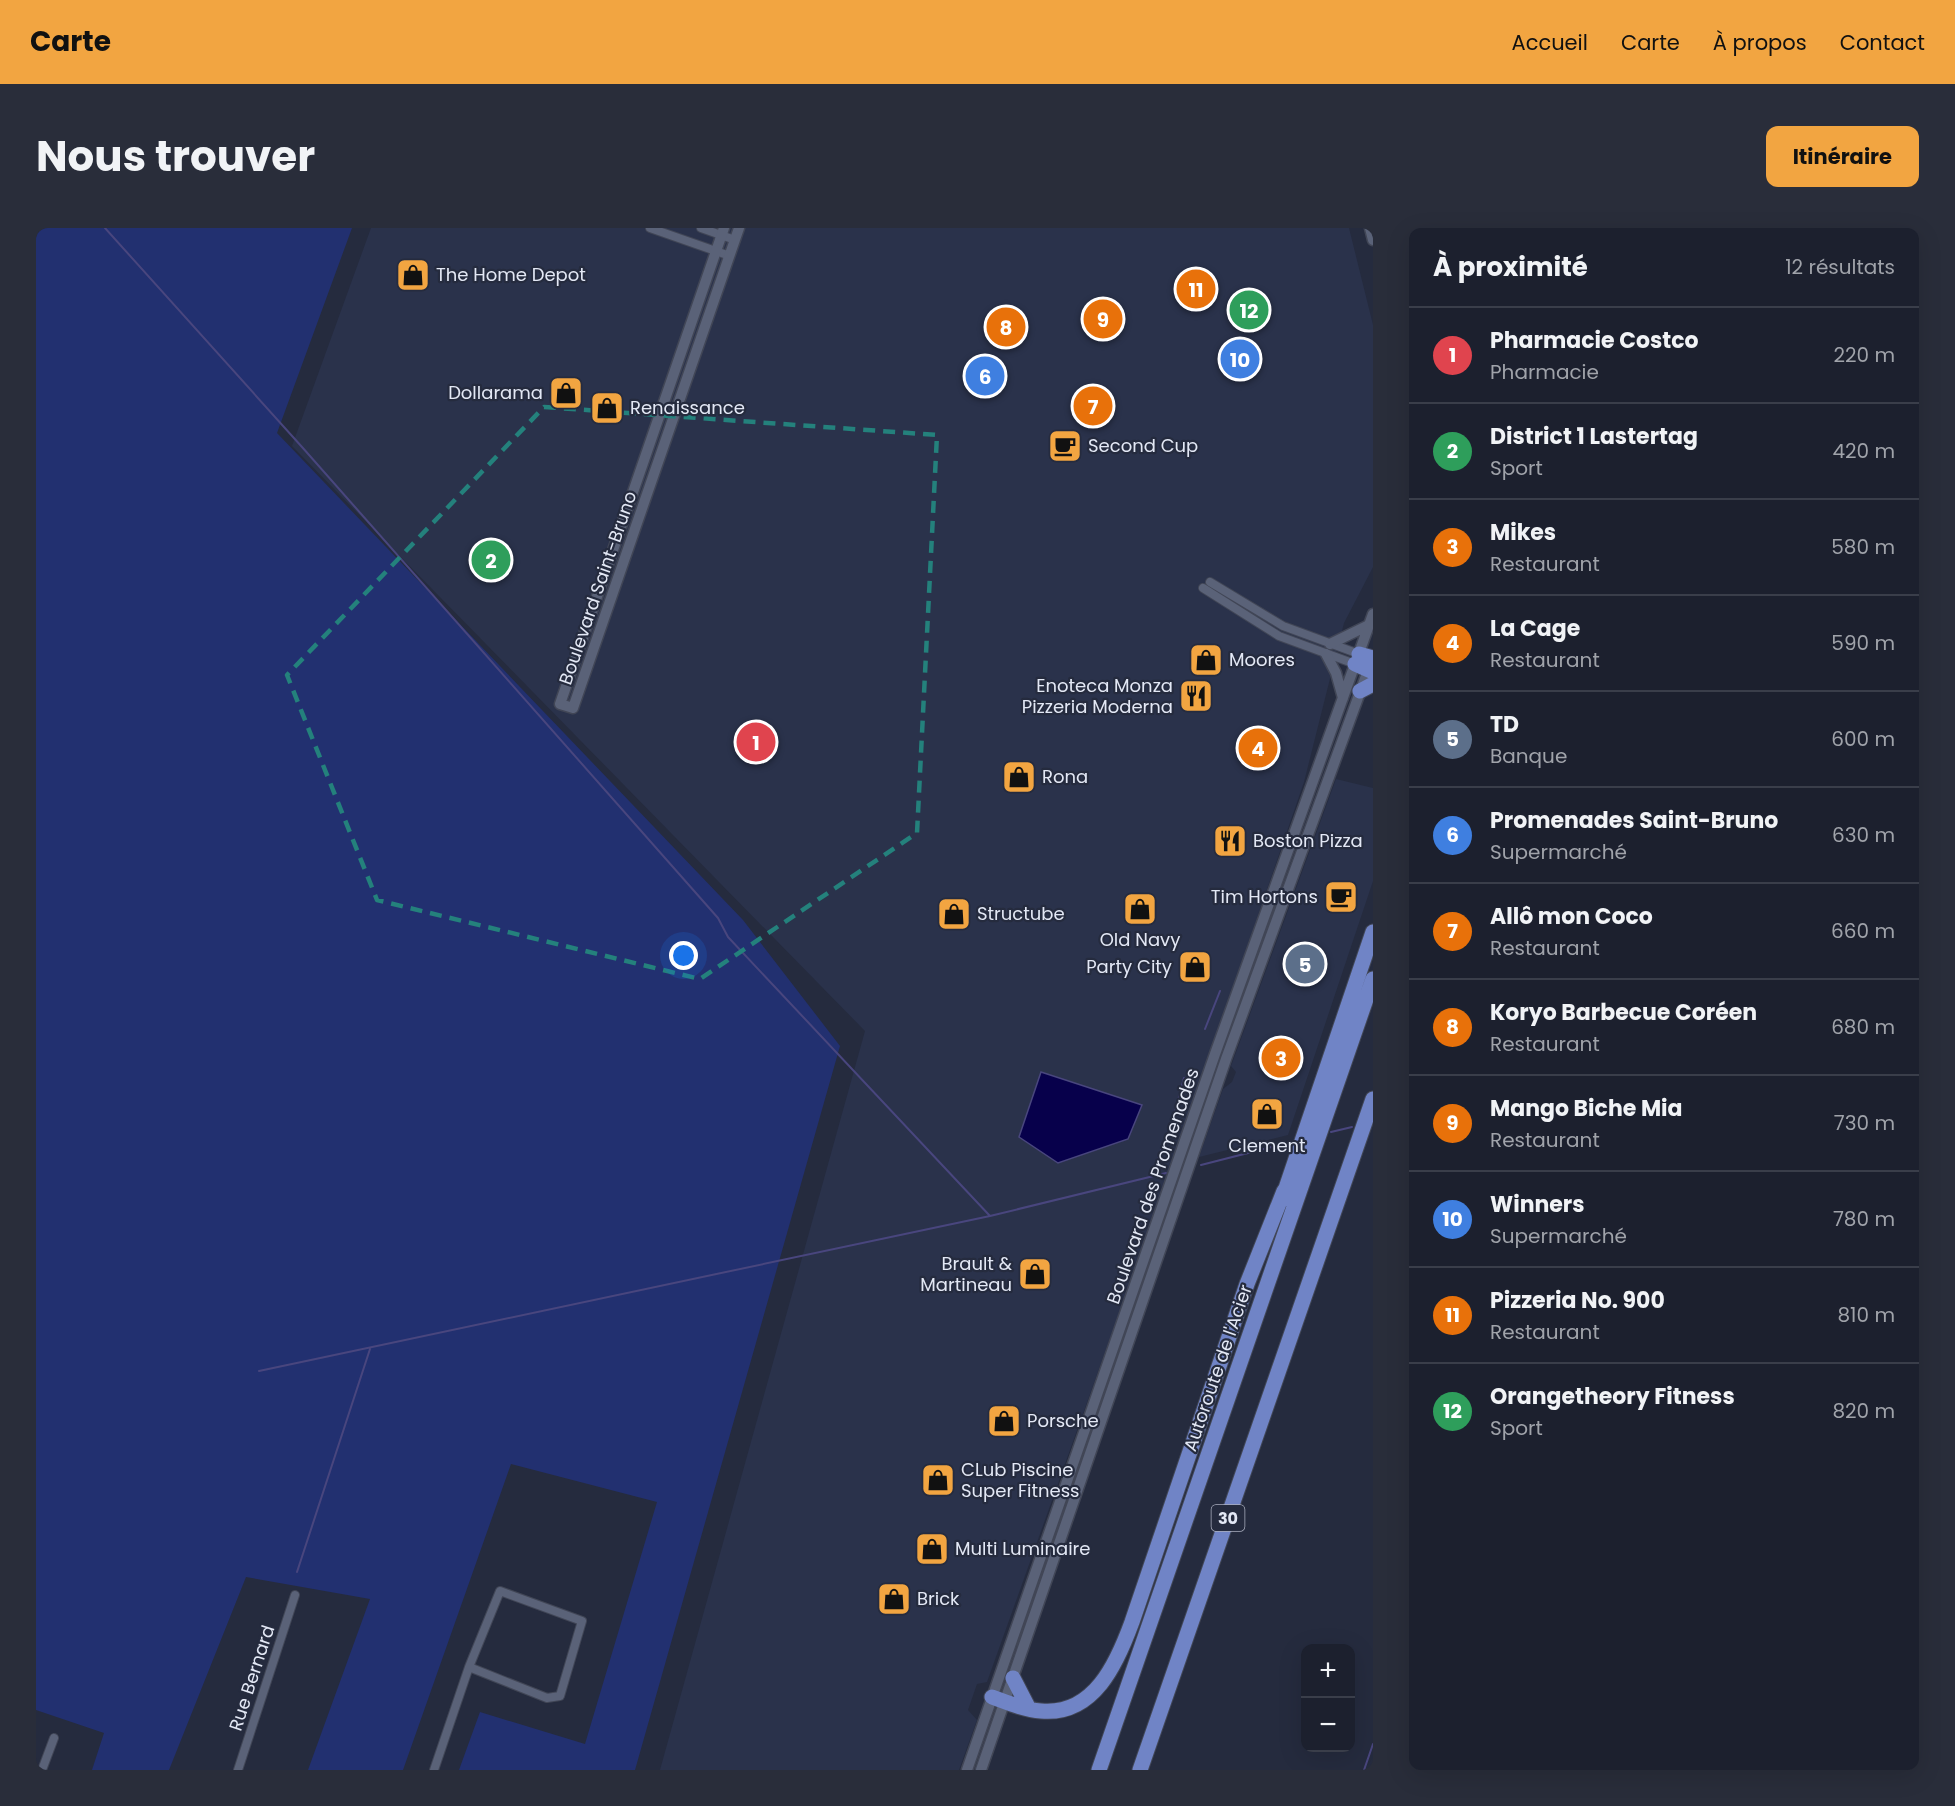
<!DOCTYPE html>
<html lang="fr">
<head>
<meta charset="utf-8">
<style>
  body { margin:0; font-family:Poppins,sans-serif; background:#292d3a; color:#f1f3f6 }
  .controls { position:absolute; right:18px; bottom:18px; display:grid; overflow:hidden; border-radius:12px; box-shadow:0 6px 24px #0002 }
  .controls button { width:54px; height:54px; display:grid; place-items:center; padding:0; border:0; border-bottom:2px solid #3a3e4a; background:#1c202e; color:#f1f3f6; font:30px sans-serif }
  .you { position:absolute; left:648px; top:728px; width:21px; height:21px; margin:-15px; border:4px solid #fff; border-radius:50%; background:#1a73e8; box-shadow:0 0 0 9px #1a73e833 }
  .badge { display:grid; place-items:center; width:39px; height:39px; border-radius:50%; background:#f2a541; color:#fff; font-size:20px; font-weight:700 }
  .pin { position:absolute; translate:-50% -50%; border:3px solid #fff; box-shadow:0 2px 6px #0006 }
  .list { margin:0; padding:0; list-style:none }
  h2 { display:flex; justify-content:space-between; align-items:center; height:78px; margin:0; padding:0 24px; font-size:26px }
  h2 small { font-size:20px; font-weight:400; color:#a0a3aa }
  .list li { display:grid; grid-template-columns:39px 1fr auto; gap:18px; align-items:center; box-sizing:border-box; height:96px; padding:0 24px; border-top:2px solid #3a3e4a }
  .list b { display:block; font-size:22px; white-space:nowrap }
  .list p { margin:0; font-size:20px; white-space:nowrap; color:#a0a3aa }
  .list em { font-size:20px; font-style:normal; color:#a0a3aa }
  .map { position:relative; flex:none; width:1337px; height:1542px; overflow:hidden; border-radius:12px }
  header { display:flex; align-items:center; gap:36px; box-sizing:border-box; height:84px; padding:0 30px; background:#f2a541; color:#111 }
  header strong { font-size:28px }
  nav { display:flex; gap:33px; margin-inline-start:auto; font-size:21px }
  .intro { display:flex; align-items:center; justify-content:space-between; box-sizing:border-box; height:144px; padding:0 36px }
  h1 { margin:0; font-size:42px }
  .button { padding:15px 27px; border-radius:12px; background:#f2a541; color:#111; font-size:21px; font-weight:700 }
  main { display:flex; gap:36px; padding:0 36px }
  aside { flex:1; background:#1c202e; border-radius:12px; box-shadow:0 6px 24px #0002 }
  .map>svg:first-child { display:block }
</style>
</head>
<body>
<header>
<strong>Carte</strong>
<nav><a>Accueil</a><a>Carte</a><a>À propos</a><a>Contact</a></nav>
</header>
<div class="intro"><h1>Nous trouver</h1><a class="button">Itinéraire</a></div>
<main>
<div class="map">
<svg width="1337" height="1542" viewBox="0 0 1337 1542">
  <rect width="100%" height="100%" fill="#252b3e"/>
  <path fill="#2a324b" d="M335 0H1313L1337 97V339L1308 395 1268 554 1136 937 951 1454 941 1456 932 1482 941 1492 923 1542H624L829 803 256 218Z
    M1300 551 1337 560V653L1252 907 1163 929 1187 861 1196 854 1200 844 1195 838Z"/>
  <path fill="#223070" d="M0 0H316L241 205 707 692 804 818 599 1542H423L444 1484 549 1516 621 1274 475 1236 367 1542H272L334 1371 210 1349 133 1542H56L68 1505 0 1482Z"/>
  <path fill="#07004b" stroke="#49467e" stroke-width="1.5" d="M1005 844 1106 877 1092 911 1022 935 983 909Z"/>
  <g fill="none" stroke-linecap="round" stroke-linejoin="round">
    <path stroke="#49467e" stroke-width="2" d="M69 0 266 219 682 690 692 709 954 988
      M1169 801 1184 763
      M1138 888 1148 850
      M1295 904 1316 899
      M1165 937 1255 914
      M1121 948 1118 940 1127 917
      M223 1143 954 988 1130 945
      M261 1344 334 1121
      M1328 1542 1337 1516"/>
    <defs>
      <path id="minor" d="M614 0 694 28
        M665 0 699 12
        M1174 354 1247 398 1323 426
        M1167 360 1243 408 1319 436
        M6 1542 18 1510
        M202 1542 259 1367
        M398 1542 433 1439 464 1363 546 1393 524 1468 511 1470 433 1439"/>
      <path id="tertiary" d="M688 0 524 476 537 480 703 0
        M1334 0 1337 12
        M1294 416 1333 397
        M1290 426 1300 445 1307 470
        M931 1542 1179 826 1337 386
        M945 1542 1190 831 1334 437"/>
      <path id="motorway" d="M1323 426 1337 430
        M1319 436 1337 444
        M1324 463 1337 456
        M1246 972 1337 704
        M977 1450 993 1481
        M956 1469C972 1475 989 1482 1005 1483 1058 1488 1081 1435 1096 1394L1211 1056 1248 963
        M1063 1542 1337 751
        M1104 1542 1337 871"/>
    </defs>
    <use href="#minor" stroke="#414656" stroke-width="10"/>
    <use href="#tertiary" stroke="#414656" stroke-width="13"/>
    <use href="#motorway" stroke="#414656" stroke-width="17"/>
    <use href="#minor" stroke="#5a6278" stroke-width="8"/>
    <use href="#tertiary" stroke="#5a6278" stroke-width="10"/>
    <use href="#motorway" stroke="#7084c6" stroke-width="15"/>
  </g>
  <path fill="none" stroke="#24817c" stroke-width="4.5" stroke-dasharray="12 8" stroke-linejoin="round" d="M508 179 901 207 881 605 664 751 341 672 251 447Z"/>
  <defs>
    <symbol id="shop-square" viewBox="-11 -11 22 22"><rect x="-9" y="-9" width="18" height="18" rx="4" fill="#f2a541" stroke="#252b3e"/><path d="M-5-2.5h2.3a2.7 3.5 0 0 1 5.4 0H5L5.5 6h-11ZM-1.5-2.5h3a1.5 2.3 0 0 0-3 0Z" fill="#111"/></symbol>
    <symbol id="cafe-square" viewBox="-11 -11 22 22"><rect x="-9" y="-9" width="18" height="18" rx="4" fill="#f2a541" stroke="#252b3e"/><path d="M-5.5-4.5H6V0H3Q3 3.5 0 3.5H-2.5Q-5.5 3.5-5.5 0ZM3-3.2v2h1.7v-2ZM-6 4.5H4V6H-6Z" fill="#111"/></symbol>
    <symbol id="restaurant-square" viewBox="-11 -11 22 22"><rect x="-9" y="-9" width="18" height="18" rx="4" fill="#f2a541" stroke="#252b3e"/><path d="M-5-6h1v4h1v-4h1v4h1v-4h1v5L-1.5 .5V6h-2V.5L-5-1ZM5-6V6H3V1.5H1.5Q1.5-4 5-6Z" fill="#111"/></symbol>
  </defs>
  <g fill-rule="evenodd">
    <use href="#shop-square" x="358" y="28" width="38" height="38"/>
    <use href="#shop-square" x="511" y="146" width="38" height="38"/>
    <use href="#shop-square" x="552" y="161" width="38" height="38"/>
    <use href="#cafe-square" x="1010" y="199" width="38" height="38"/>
    <use href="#shop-square" x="1151" y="413" width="38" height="38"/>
    <use href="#restaurant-square" x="1141" y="449" width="38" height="38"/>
    <use href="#shop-square" x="964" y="530" width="38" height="38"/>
    <use href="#restaurant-square" x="1175" y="594" width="38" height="38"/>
    <use href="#cafe-square" x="1286" y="650" width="38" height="38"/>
    <use href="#shop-square" x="1085" y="662" width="38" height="38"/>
    <use href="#shop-square" x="899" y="667" width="38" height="38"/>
    <use href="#shop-square" x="1140" y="720" width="38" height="38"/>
    <use href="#shop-square" x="1212" y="867" width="38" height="38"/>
    <use href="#shop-square" x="980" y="1027" width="38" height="38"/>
    <use href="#shop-square" x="949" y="1174" width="38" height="38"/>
    <use href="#shop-square" x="883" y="1233" width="38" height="38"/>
    <use href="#shop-square" x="877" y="1302" width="38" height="38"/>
    <use href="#shop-square" x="839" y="1352" width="38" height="38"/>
  </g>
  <g text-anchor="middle" stroke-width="4.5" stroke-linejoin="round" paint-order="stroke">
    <rect fill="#252b3e" stroke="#aaafbe" stroke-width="1.5" x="1175.5" y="1277" width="33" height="26" rx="4.5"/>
    <g font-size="16" font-weight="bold" fill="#e3e8f5">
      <text x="1192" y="1296">30</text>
    </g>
    <g font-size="18" fill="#e3e8f5" stroke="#252b3e" text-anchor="start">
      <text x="400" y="53">The Home Depot</text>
      <text x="507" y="171" text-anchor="end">Dollarama</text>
      <text x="594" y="186">Renaissance</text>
      <text x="1052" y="224">Second Cup</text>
      <text x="1193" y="438">Moores</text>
      <text x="1137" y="464" text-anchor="end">Enoteca Monza<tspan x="1137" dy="21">Pizzeria Moderna</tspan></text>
      <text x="1006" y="555">Rona</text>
      <text x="1217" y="619">Boston Pizza</text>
      <text x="1282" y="675" text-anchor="end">Tim Hortons</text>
      <text x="941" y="692">Structube</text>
      <text x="1104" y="718" text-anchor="middle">Old Navy</text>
      <text x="1136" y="745" text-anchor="end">Party City</text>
      <text x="1231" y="924" text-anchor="middle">Clement</text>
      <text x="976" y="1042" text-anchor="end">Brault &amp;<tspan x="976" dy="21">Martineau</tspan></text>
      <text x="991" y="1199">Porsche</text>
      <text x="925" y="1248">CLub Piscine<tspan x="925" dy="21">Super Fitness</tspan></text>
      <text x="919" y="1327">Multi Luminaire</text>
      <text x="881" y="1377">Brick</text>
    </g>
    <g font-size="18" fill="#e3e8f5" stroke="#252b3e">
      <text transform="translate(562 360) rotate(-71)" y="6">Boulevard Saint-Bruno</text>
      <text transform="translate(1117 958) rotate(-71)" y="6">Boulevard des Promenades</text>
      <text transform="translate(1182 1140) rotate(-71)" y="6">Autoroute de l'Acier</text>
      <text transform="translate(216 1450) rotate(-72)" y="6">Rue Bernard</text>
    </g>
  </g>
</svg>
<div class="controls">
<button>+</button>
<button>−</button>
</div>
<div class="you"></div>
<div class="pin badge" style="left:720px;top:514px;background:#e0444e">1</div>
<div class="pin badge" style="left:455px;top:332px;background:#2e9e5b">2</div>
<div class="pin badge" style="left:1245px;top:830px;background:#e8710a">3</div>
<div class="pin badge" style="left:1222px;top:520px;background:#e8710a">4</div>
<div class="pin badge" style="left:1269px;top:736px;background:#5c6f8a">5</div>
<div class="pin badge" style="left:949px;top:148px;background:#3f7fe0">6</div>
<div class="pin badge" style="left:1057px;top:178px;background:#e8710a">7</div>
<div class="pin badge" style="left:970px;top:99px;background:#e8710a">8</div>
<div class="pin badge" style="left:1067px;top:91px;background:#e8710a">9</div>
<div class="pin badge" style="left:1204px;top:131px;background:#3f7fe0">10</div>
<div class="pin badge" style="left:1160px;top:61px;background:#e8710a">11</div>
<div class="pin badge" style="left:1213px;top:82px;background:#2e9e5b">12</div>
</div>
<aside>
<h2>À proximité<small>12 résultats</small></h2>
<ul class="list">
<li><span class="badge" style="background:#e0444e">1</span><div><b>Pharmacie Costco</b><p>Pharmacie</p></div><em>220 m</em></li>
<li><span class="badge" style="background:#2e9e5b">2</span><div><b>District 1 Lastertag</b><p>Sport</p></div><em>420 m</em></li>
<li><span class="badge" style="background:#e8710a">3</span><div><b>Mikes</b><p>Restaurant</p></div><em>580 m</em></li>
<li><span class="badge" style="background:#e8710a">4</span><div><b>La Cage</b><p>Restaurant</p></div><em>590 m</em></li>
<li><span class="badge" style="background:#5c6f8a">5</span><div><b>TD</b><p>Banque</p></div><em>600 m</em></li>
<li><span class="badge" style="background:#3f7fe0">6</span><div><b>Promenades Saint-Bruno</b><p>Supermarché</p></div><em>630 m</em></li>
<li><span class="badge" style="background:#e8710a">7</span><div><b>Allô mon Coco</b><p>Restaurant</p></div><em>660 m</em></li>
<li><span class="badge" style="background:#e8710a">8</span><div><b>Koryo Barbecue Coréen</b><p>Restaurant</p></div><em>680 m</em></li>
<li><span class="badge" style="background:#e8710a">9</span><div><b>Mango Biche Mia</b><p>Restaurant</p></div><em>730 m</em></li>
<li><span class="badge" style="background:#3f7fe0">10</span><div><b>Winners</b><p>Supermarché</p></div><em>780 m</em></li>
<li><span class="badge" style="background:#e8710a">11</span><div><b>Pizzeria No. 900</b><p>Restaurant</p></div><em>810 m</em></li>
<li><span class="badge" style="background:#2e9e5b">12</span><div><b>Orangetheory Fitness</b><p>Sport</p></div><em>820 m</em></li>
</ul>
</aside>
</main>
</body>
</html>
